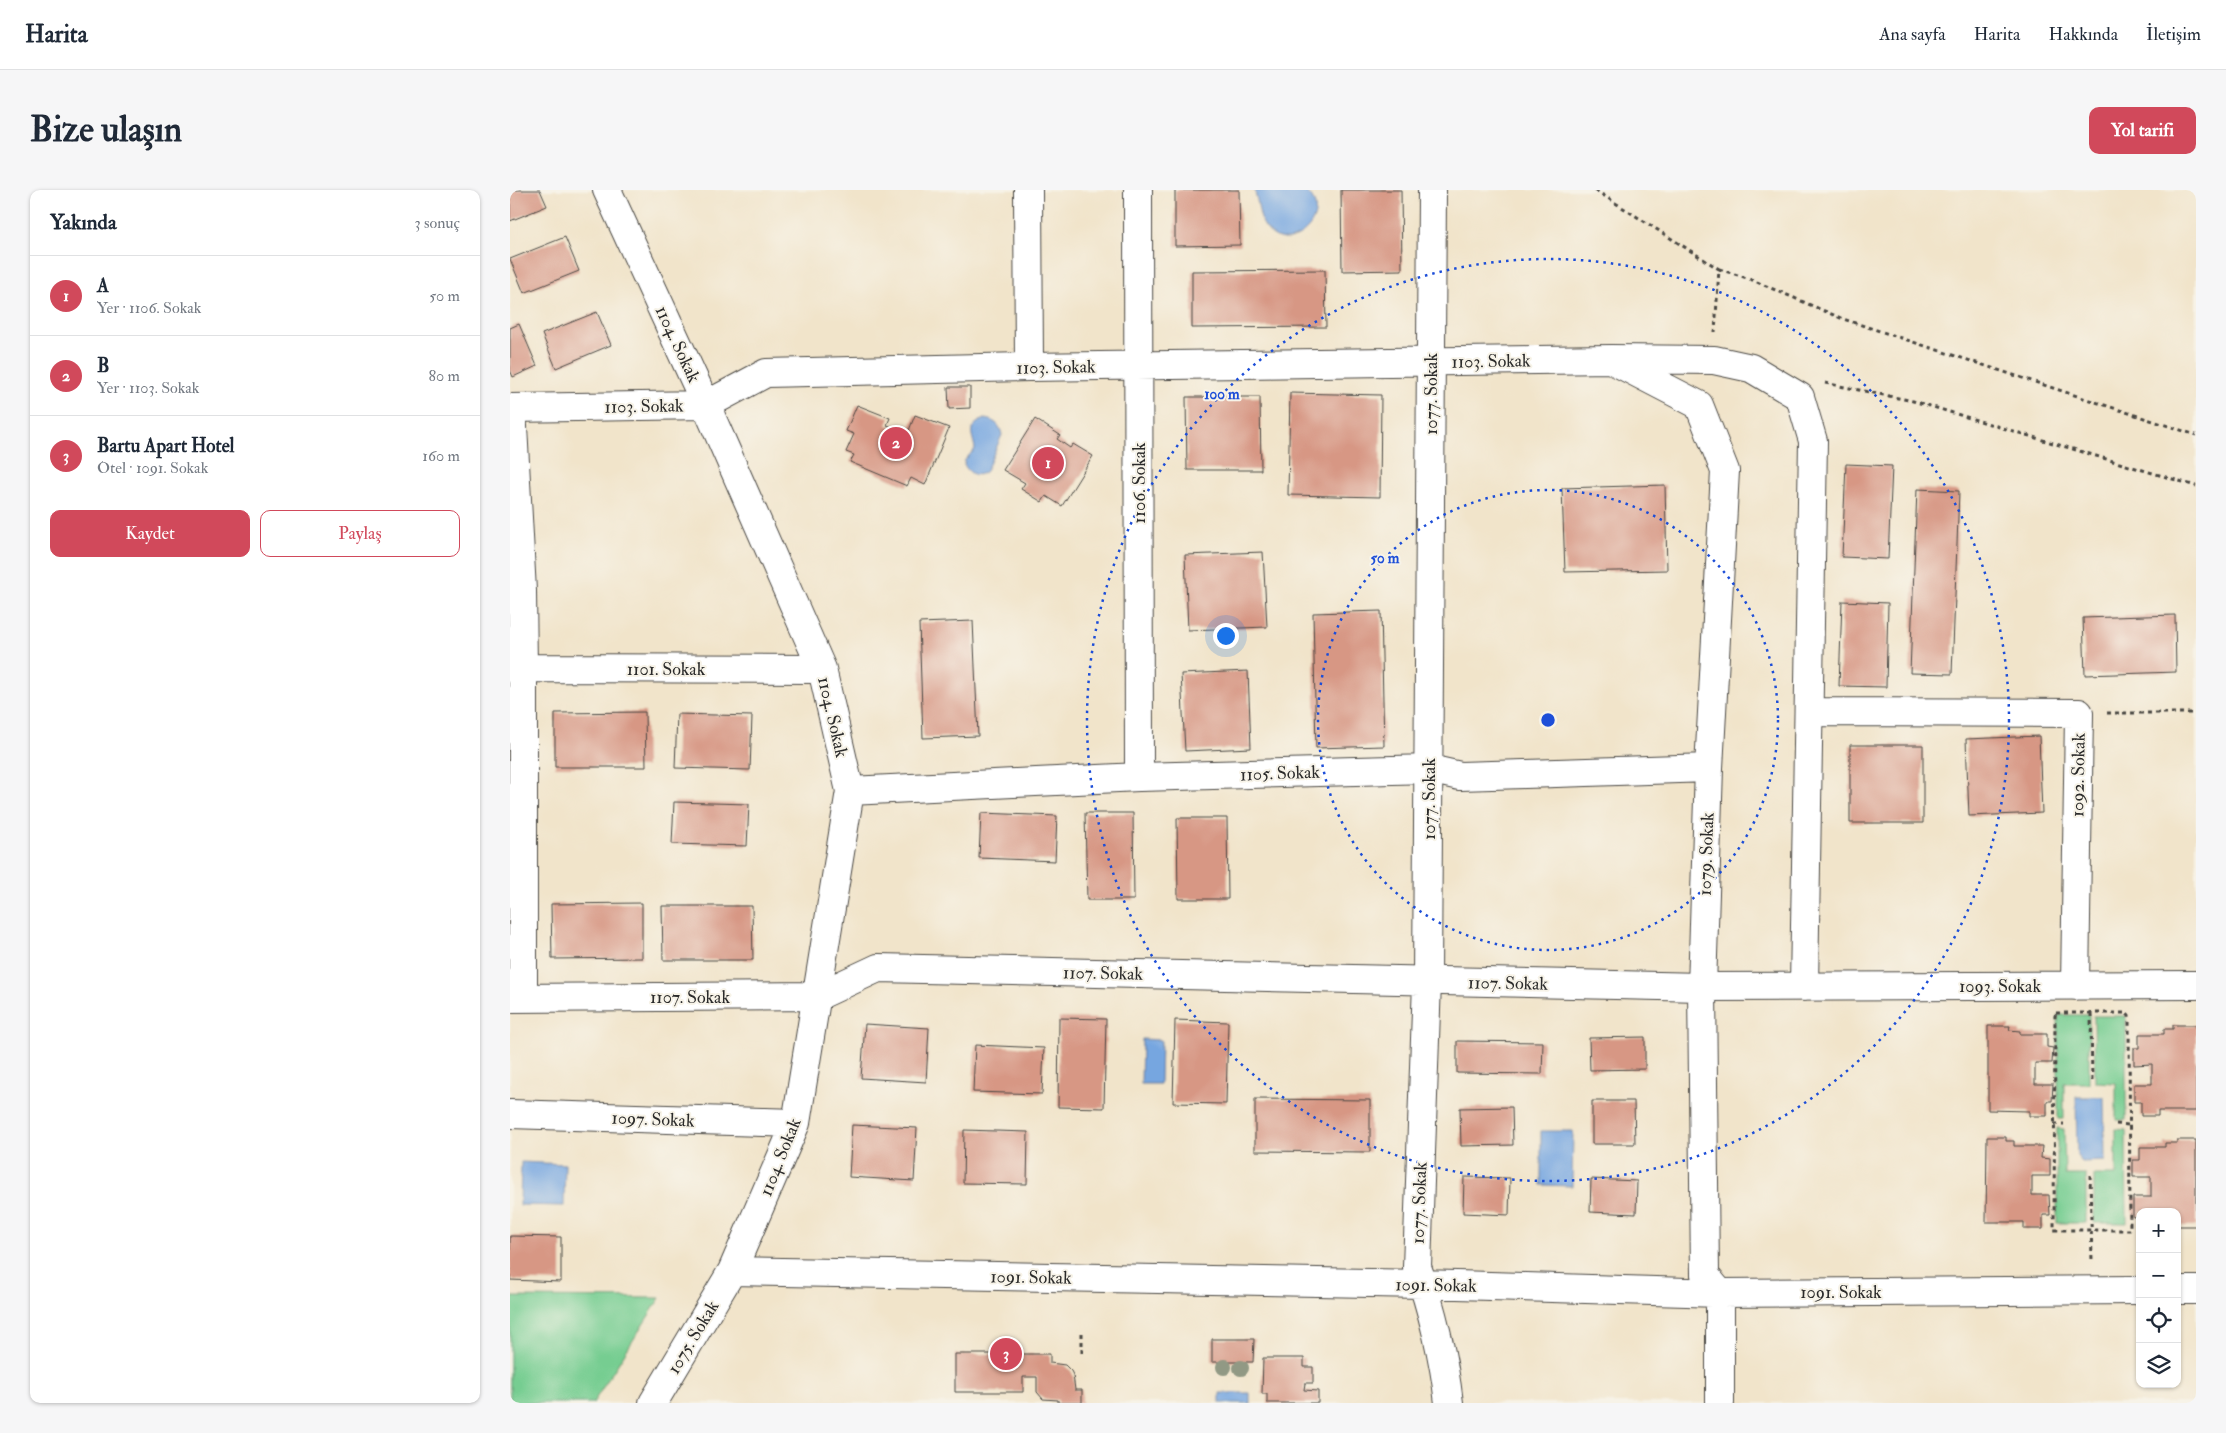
<!DOCTYPE html>
<html lang="tr">
<head>
<meta charset="utf-8">
<style>
  body { margin:0; font-family:"IM FELL Double Pica",serif; background:#f6f6f7; color:#1f2937 }
  .controls { position:absolute; right:15px; bottom:15px; display:grid; overflow:hidden; border-radius:10px; box-shadow:0 1px 4px #0004 }
  .controls button { width:45px; height:45px; display:grid; place-items:center; padding:0; border:0; border-bottom:1px solid #e0e1e3; background:#fff; color:#1f2937; font:25px sans-serif }
  .you { position:absolute; left:715px; top:445px; width:18px; height:18px; margin:-12px; border:4px solid #fff; border-radius:50%; background:#1a73e8; box-shadow:0 0 0 8px #1a73e833 }
  .badge { display:grid; place-items:center; width:32px; height:32px; border-radius:50%; background:#d1495b; color:#fff; font-size:16px; font-weight:700 }
  .pin { position:absolute; translate:-50% -50%; border:2px solid #fff; box-shadow:0 1px 5px #0006 }
  .list { margin:0; padding:0; list-style:none }
  h2 { display:flex; justify-content:space-between; align-items:center; height:65px; margin:0; padding:0 20px; font-size:21px }
  h2 small { font-size:16px; font-weight:400; color:#747a83 }
  .list li { display:grid; grid-template-columns:32px 1fr auto; gap:15px; align-items:center; box-sizing:border-box; height:80px; padding:0 20px; border-top:1px solid #e0e1e3 }
  .list b { display:block; font-size:19px; white-space:nowrap }
  .list p { margin:0; font-size:16px; white-space:nowrap; color:#747a83 }
  .list em { font-size:16px; font-style:normal; color:#747a83 }
  .actions { display:flex; gap:10px; padding:15px 20px }
  .actions a { flex:1; padding:11px 0; border:1px solid #d1495b; border-radius:10px; text-align:center; font-size:18px; color:#d1495b }
  .actions .main { background:#d1495b; color:#fff }
  .icon { flex:none; width:28px; height:28px; fill:none; stroke:currentColor; stroke-width:2; stroke-linecap:round; stroke-linejoin:round }
  .map { position:relative; flex:none; width:1686px; height:1213px; overflow:hidden; border-radius:10px }
  header { display:flex; align-items:center; gap:30px; box-sizing:border-box; height:70px; padding:0 25px; background:#fff; border-bottom:1px solid #e0e1e3 }
  header strong { font-size:24px }
  nav { display:flex; gap:28px; margin-inline-start:auto; font-size:18px }
  .intro { display:flex; align-items:center; justify-content:space-between; box-sizing:border-box; height:120px; padding:0 30px }
  h1 { margin:0; font-size:35px }
  .button { padding:12px 22px; border-radius:10px; background:#d1495b; color:#fff; font-size:18px; font-weight:700 }
  main { display:flex; gap:30px; padding:0 30px }
  aside { flex:1; background:#fff; border-radius:10px; box-shadow:0 1px 4px #0004 }
  .map>svg:first-child { display:block }
</style>
</head>
<body>
<header>
<strong>Harita</strong>
<nav><a>Ana sayfa</a><a>Harita</a><a>Hakkında</a><a>İletişim</a></nav>
</header>
<div class="intro"><h1>Bize ulaşın</h1><a class="button">Yol tarifi</a></div>
<main>
<aside>
<h2>Yakında<small>3 sonuç</small></h2>
<ul class="list">
<li><span class="badge">1</span><div><b>A</b><p>Yer · 1106. Sokak</p></div><em>50 m</em></li>
<li><span class="badge">2</span><div><b>B</b><p>Yer · 1103. Sokak</p></div><em>80 m</em></li>
<li><span class="badge">3</span><div><b>Bartu Apart Hotel</b><p>Otel · 1091. Sokak</p></div><em>160 m</em></li>
</ul>
<div class="actions"><a class="main">Kaydet</a><a>Paylaş</a></div>
</aside>
<div class="map">
<svg width="1686" height="1213" viewBox="0 0 1686 1213">
  <rect width="100%" height="100%" fill="#f7f3e8"/>
  <filter id="ink" filterUnits="userSpaceOnUse"><feTurbulence type="fractalNoise" baseFrequency=".02" numOctaves="2"/><feDisplacementMap in="SourceGraphic" scale="10" xChannelSelector="R" yChannelSelector="G"/><feConvolveMatrix kernelMatrix="1 2 1 2 8 2 1 2 1" color-interpolation-filters="sRGB"/></filter>
  <filter id="wash" filterUnits="userSpaceOnUse"><feTurbulence type="fractalNoise" baseFrequency=".0096" numOctaves="4" result="noise"/><feDisplacementMap in="SourceGraphic" scale="20" xChannelSelector="R" yChannelSelector="G"/><feGaussianBlur stdDeviation="1.12" result="paint"/><feColorMatrix in="noise" values="0 0 0 0 0 0 0 0 0 0 0 0 0 0 0 0 0 1.4 0 .05"/><feComposite in="paint" operator="in"/></filter>
  <g filter="url(#wash)">
    <rect width="100%" height="100%" fill="#f1e4ca"/>
    <path fill="#76cd91" stroke="#507c5e" d="M1548 825H1579V893H1554V929H1548Z
      M1584 826H1616V930H1606V893L1585 892Z
      M1547 938 1554 939 1555 985H1576V1033H1547Z
      M1606 939 1616 940 1617 1033H1584V985H1606Z
      M0 1107 150 1108 83 1213H0Z"/>
    <path fill="#76a6e0" stroke="#506886" d="M744 0H794C827 22 780 72 755 37 748 27 749 12 744 0Z
      M474 229C484 230 490 234 492 245L476 281C467 289 458 283 454 274L455 270 465 259C463 244 455 238 474 229Z
      M632 849 651 850 650 894H631Z
      M1566 907H1594L1595 971 1572 972 1567 966Z
      M1031 941H1063L1062 996 1031 995Z
      M11 972 55 974 54 1016 10 1015Z
      M710 1203H740V1213H710Z"/>
    <g id="blocks">
      <path fill="#d79784" d="M0 0H30L37 16 0 31Z
        M665 0H729L730 55 665 56Z
        M831 0H891L892 80 832 81Z
        M55 47 69 81 14 103 0 69Z
        M815 80 816 137 682 138V81Z
        M87 122 101 155 46 178 32 144Z
        M9 134 27 176 3 187 0 180V138Z
        M438 197H460V218L439 219Z
        M780 203 871 205 870 307 778 305Z
        M676 207H750L751 280H677Z
        M347 215 380 228 377 235 398 243 405 225 439 238 415 295 401 288 397 296 340 272 344 265 336 262 344 244 336 241Z
        M525 229 550 245 547 249 560 258 563 254 583 266 552 316 536 306 532 312 511 299 515 293 493 280Z
        M1336 274 1382 276 1378 369 1332 367Z
        M1155 295 1157 380 1055 382 1052 298Z
        M1407 299 1449 301 1442 484 1400 483Z
        M753 362 757 437 678 440 675 365Z
        M1332 411 1378 413 1376 497 1329 496Z
        M871 421 874 556 806 558 803 423Z
        M1665 425 1666 482 1575 485 1573 428Z
        M463 431 468 546 413 548 409 433Z
        M738 481 741 558 675 561 671 484Z
        M135 522 136 577H45V523Z
        M167 524 242 526 240 580 165 578Z
        M1529 546 1532 623 1459 626 1456 549Z
        M1340 555H1413V633H1340Z
        M164 612 239 614 237 656 162 654Z
        M471 623 547 626 545 671 469 668Z
        M575 623H623L624 710H577Z
        M667 628H717L718 709H668Z
        M132 713V768L42 769 41 714Z
        M152 716H242L243 770H153Z
        M549 828 596 829 594 918 548 917Z
        M665 830 718 832 716 914 663 913Z
        M355 834 419 838 416 892 351 888Z
        M1663 835H1686V921H1648V926H1631V912H1624V894H1642V874L1624 875V858H1629V844H1654V839H1663Z
        M1478 836H1500L1499 840 1510 841V844H1537V857L1543 858 1542 873H1525V894H1543L1542 911H1537V926H1519V921L1478 920Z
        M1135 847V879L1080 880 1079 848Z
        M947 851 1033 852 1032 884 947 883Z
        M465 855 534 858 532 904 463 902Z
        M745 909 860 910V962L745 961Z
        M1082 911H1124L1125 954H1082Z
        M1002 917 1003 955 951 956 950 918Z
        M342 935 407 938 404 991 339 987Z
        M454 940 518 942 517 994 453 993Z
        M1477 947H1496V951H1504V956H1532L1531 968 1540 969V986H1522V1005H1539L1540 1025H1533V1039H1514V1032H1476Z
        M1667 950H1686V1036H1667V1022H1630V1026L1623 1027V1007H1641V987H1623V970H1630V957H1655V953H1667Z
        M954 987 1000 988 999 1025 953 1023Z
        M1081 989 1127 991 1126 1024 1080 1022Z
        M0 1046 51 1047V1092L0 1090Z
        M702 1149H744L743 1172H702Z
        M445 1164H540V1173L555 1175 561 1181 563 1185 565 1200H572V1213H548V1210L533 1209 527 1202V1187H513V1202H445Z
        M753 1168H794V1177H803V1193H795L794 1200 808 1201V1213H757V1204H752Z"/>
    </g>
  </g>
  <g filter="url(#ink)">
    <use href="#blocks" fill-opacity="0" stroke="#494743" stroke-width="1"/>
    <g fill="none" stroke-linecap="round" stroke-linejoin="round">
      <defs>
        <path id="minor" d="M97 0 196 215 312 479 340 601 286 933 222 1081 143 1213
          M518 0 519 177
          M628 0 629 587
          M922 0 917 792 907 1077C922 1118 934 1169 939 1213
          M1104 171 1189 215 1215 281 1199 578 1192 797 1195 1085 1210 1103V1213
          M0 218 196 215 256 183 519 177 1101 169 1204 170 1241 178 1290 207 1303 251 1294 797
          M2 218 12 401 13 478V808
          M0 478 312 479
          M1299 522 1569 523 1565 796
          M340 601 629 587 919 579 950 586 1199 578
          M0 808 308 806 368 778 1192 797 1686 795
          M0 924 286 933
          M222 1081 913 1094 1210 1103 1630 1100
          M1667 1100H1686"/>
      </defs>
      <use href="#minor" stroke="#494743" stroke-width="30"/>
      <path stroke="#494743" stroke-width="3" stroke-dasharray="4 4" stroke-linecap="butt" d="M1085 0 1209 79 1205 142
        M1209 79 1240 89 1333 129 1686 245
        M1315 193 1403 211 1686 296
        M1597 523H1686
        M1546 823H1616L1619 826 1620 1040H1544L1545 826Z
        M1581 823 1582 893
        M1544 934H1554
        M1606 934 1619 935
        M1580 985 1582 1072
        M572 1163V1142"/>
      <use href="#minor" stroke="#fff" stroke-width="28"/>
    </g>
    <g fill="#919984">
      <circle cx="714" cy="1177" r="8"/>
      <circle cx="731" cy="1178" r="8"/>
    </g>
  </g>
  <g fill="none" stroke="#1d4ed8" stroke-width="2.5" stroke-dasharray="2.5 5">
    <circle cx="1038" cy="530" r="230"/>
    <circle cx="1038" cy="530" r="461"/>
  </g>
  <g text-anchor="middle" stroke-width="4" stroke-linejoin="round" paint-order="stroke">
    <g font-size="18" fill="#2b2b2b" stroke="#f7f3e8">
      <text transform="translate(168 154) rotate(65)" y="6">1104. Sokak</text>
      <text transform="translate(981 171) rotate(-1)" y="6">1103. Sokak</text>
      <text transform="translate(546 177) rotate(-1)" y="6">1103. Sokak</text>
      <text transform="translate(921 204) rotate(-90)" y="6">1077. Sokak</text>
      <text transform="translate(134 216) rotate(-1)" y="6">1103. Sokak</text>
      <text transform="translate(629 293) rotate(-90)" y="6">1106. Sokak</text>
      <text x="156" y="485">1101. Sokak</text>
      <text transform="translate(323 527) rotate(77)" y="6">1104. Sokak</text>
      <text transform="translate(770 583) rotate(-2)" y="6">1105. Sokak</text>
      <text transform="translate(1568 585) rotate(-89)" y="6">1092. Sokak</text>
      <text transform="translate(919 609) rotate(-90)" y="6">1077. Sokak</text>
      <text transform="translate(1196 664) rotate(-88)" y="6">1079. Sokak</text>
      <text transform="translate(593 783) rotate(1)" y="6">1107. Sokak</text>
      <text transform="translate(998 793) rotate(1)" y="6">1107. Sokak</text>
      <text x="1490" y="802">1093. Sokak</text>
      <text x="180" y="813">1107. Sokak</text>
      <text transform="translate(143 929) rotate(2)" y="6">1097. Sokak</text>
      <text transform="translate(270 967) rotate(-68)" y="6">1104. Sokak</text>
      <text transform="translate(909 1013) rotate(-88)" y="6">1077. Sokak</text>
      <text transform="translate(521 1087) rotate(1)" y="6">1091. Sokak</text>
      <text transform="translate(926 1095) rotate(1)" y="6">1091. Sokak</text>
      <text x="1331" y="1108">1091. Sokak</text>
      <text transform="translate(183 1147) rotate(-59)" y="6">1075. Sokak</text>
    </g>
  </g>
  <circle cx="1038" cy="530" r="8" fill="#1d4ed8" stroke="#f7f3e8" stroke-width="2.5"/>
  <g font-size="15" text-anchor="middle" font-weight="bold" fill="#1d4ed8" stroke="#f7f3e8" stroke-width="4" stroke-linejoin="round" paint-order="stroke">
    <text x="712" y="209">100 m</text>
    <text x="875" y="373">50 m</text>
  </g>
</svg>
<div class="controls">
<button>+</button>
<button>−</button>
<button><svg class="icon" aria-label="locate" viewBox="0 0 24 24"><circle cx="12" cy="12" r="6"/><path d="M12 2v4M12 18v4M2 12h4M18 12h4"/></svg></button>
<button><svg class="icon" aria-label="layers" viewBox="0 0 24 24"><path d="M12 4l9 5-9 5-9-5zM3 14l9 5 9-5"/></svg></button>
</div>
<div class="you"></div>
<div class="pin badge" style="left:538px;top:273px">1</div>
<div class="pin badge" style="left:386px;top:253px">2</div>
<div class="pin badge" style="left:496px;top:1164px">3</div>
</div>
</main>
</body>
</html>
